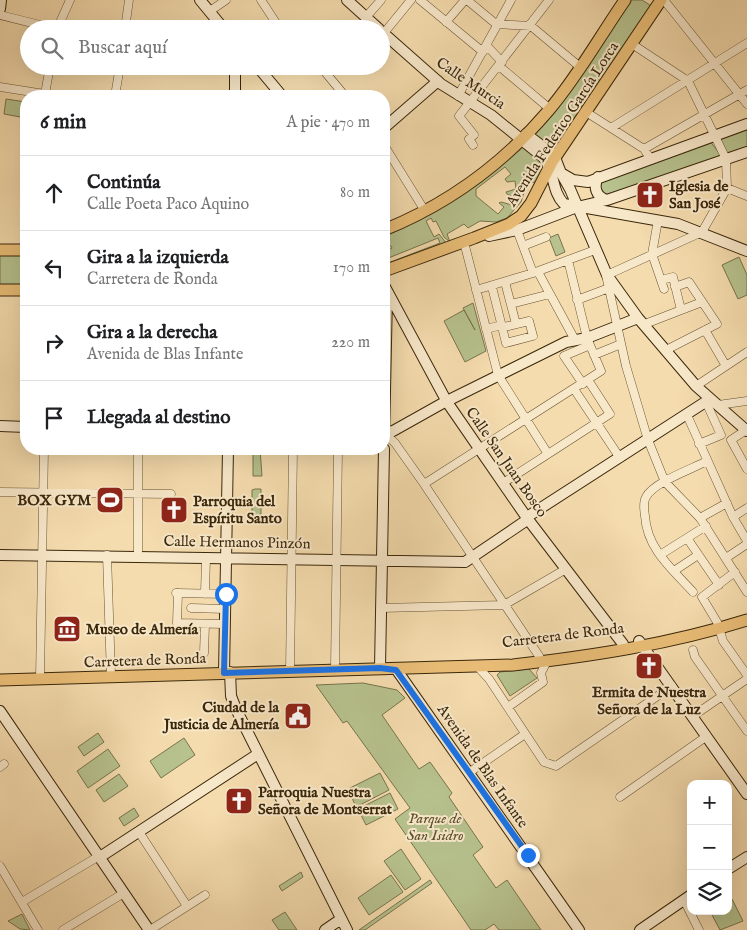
<!DOCTYPE html>
<html lang="es">
<head>
<meta charset="utf-8">
<style>
  body { margin:0; font-family:"IM FELL English",serif; background:#f6f6f6; color:#202124 }
  .controls { position:absolute; right:15px; bottom:15px; display:grid; overflow:hidden; border-radius:10px; box-shadow:0 5px 20px #0002 }
  .controls button { width:45px; height:45px; display:grid; place-items:center; padding:0; border:0; border-bottom:1px solid #e0e0e0; background:#fff; color:#202124; font:25px sans-serif }
  .stop { position:absolute; width:15px; height:15px; margin:-11px; border:4px solid #1a73e8; border-radius:50%; background:#fff }
  .stop.end { background:#1a73e8; border-color:#fff; box-shadow:0 1px 5px #0008 }
  .list { margin:0; padding:0; list-style:none }
  h2 { display:flex; justify-content:space-between; align-items:center; height:65px; margin:0; padding:0 20px; font-size:21px }
  h2 small { font-size:16px; font-weight:400; color:#757577 }
  .list li { display:grid; grid-template-columns:32px 1fr auto; gap:15px; align-items:center; box-sizing:border-box; height:75px; padding:0 20px; border-top:1px solid #e0e0e0 }
  .list b { display:block; font-size:19px; white-space:nowrap }
  .list p { margin:0; font-size:16px; white-space:nowrap; color:#757577 }
  .list em { font-size:16px; font-style:normal; color:#757577 }
  .icon { flex:none; width:28px; height:28px; fill:none; stroke:currentColor; stroke-width:2; stroke-linecap:round; stroke-linejoin:round }
  .map { position:relative; flex:none; width:747px; height:930px; overflow:hidden }
  .search { position:absolute; background:#fff; box-shadow:0 5px 20px #0002; left:20px; top:20px; width:370px; height:55px; display:flex; align-items:center; gap:12px; box-sizing:border-box; padding:0 18px; border-radius:28px; color:#757577; font-size:19px }
  .panel { position:absolute; background:#fff; box-shadow:0 5px 20px #0002; left:20px; top:90px; width:370px; height:365px; border-radius:20px }
  .map>svg:first-child { display:block }
</style>
</head>
<body>
<div class="map">
<svg width="747" height="930" viewBox="0 0 747 930">
  <rect width="100%" height="100%" fill="#f5dcae"/>
  <filter id="stains"><feTurbulence type="fractalNoise" baseFrequency=".004" numOctaves="4"/><feColorMatrix values="0 0 0 0 .2 0 0 0 0 .09 0 0 0 0 .02 0 0 0 .5 -.17"/></filter>
  <radialGradient id="worn" r=".72"><stop offset=".6" stop-color="#630" stop-opacity="0"/><stop offset="1" stop-color="#630" stop-opacity=".3"/></radialGradient>
  <path fill="#b7c28e" stroke="#78744c" fill-rule="evenodd" d="M629 0H642L653 7 555 151 533 134Z
    M6 99 26 102V118L4 114Z
    M747 126V149L728 155 718 137Z
    M709 140 720 154V158L616 195 603 196 598 184 599 180Z
    M521 145 539 159 544 167 536 182 527 183 521 202 507 218 496 222 480 221 468 228 464 224 447 234 450 242 444 237 436 221 433 222 431 218 426 221 434 237 439 234 447 244 384 265V252L392 248 391 246 384 247V235ZM505 167 511 174 505 179 507 182 515 181 516 189 506 192 507 194 514 197 512 205 501 202 499 203 504 207 498 214 476 196V189ZM438 238 440 243 388 263 386 259Z
    M558 234 565 252 556 256 549 238Z
    M0 254H26V285H0Z
    M739 257 747 275V295L738 299 722 265Z
    M473 303 486 351 465 362 444 321 464 310 475 330 463 308Z
    M260 449 262 476H253V453H257Z
    M255 489H261V515L252 514V490Z
    M529 669 537 678 510 696 497 675 500 672Z
    M363 683 397 690 405 698 382 715 419 769 430 762 452 793 449 797 483 847 473 855 496 888 507 880 541 930H499L494 924 485 930H471L395 819 410 808 347 721 343 723 316 685Z
    M98 733 104 742 84 756 78 747Z
    M184 738 195 755 161 778 150 761Z
    M108 749 120 766 88 788 77 771Z
    M380 773 389 790 356 807 348 789Z
    M119 774 128 786 104 802 96 790Z
    M390 793 398 809 366 825 358 809Z
    M134 808 139 816 124 826 119 818Z
    M401 849 421 879 405 890 384 861Z
    M301 872 303 877 282 891 279 886Z
    M391 875 403 892 369 915 358 898Z
    M430 880 432 883 365 930H359Z
    M732 899 743 921 720 930 711 913 728 911V901Z
    M285 912 297 930H279L272 920Z
    M22 914 30 930 20 929 8 921Z"/>
  <g fill="none" stroke-linecap="round" stroke-linejoin="round">
    <defs>
      <path id="street" d="M261 0 280 29
        M420 0 483 52
        M467 0 496 24 531 26 580 67
        M664 0 747 104
        M210 11 226 0
        M0 15 56 29
        M366 17 381 0
        M446 22 465 0
        M57 29 70 0
        M125 29 129 0
        M384 33 411 0
        M487 46 502 62
        M220 66 235 70
        M320 66 345 96
        M499 66 550 109
        M0 87 57 96
        M45 94 50 66
        M115 96 120 66
        M458 96 511 0
        M586 112 644 149 650 158
        M611 128 747 43
        M384 145 425 211
        M473 145 469 139 474 135 459 116 549 0
        M644 149 747 90
        M727 188 747 196
        M658 220 652 254 664 289
        M517 230 533 273
        M464 242 498 375 548 454
        M523 246 546 237
        M538 272 575 340
        M606 275 626 366 648 440 665 482 700 518 747 592
        M607 275 702 232 727 188 726 159 688 81 632 44
        M661 280 673 277 681 310
        M505 282 516 324
        M476 290 533 273 595 250
        M577 300 609 288
        M511 304 550 294
        M645 324 702 302
        M486 329 502 325 504 327 529 321 533 336 506 343 492 287
        M705 330 726 366
        M666 350 717 324 689 282 675 287
        M594 355 621 344
        M583 384 564 356 590 345
        M696 386 747 352
        M574 389 620 458
        M718 405 747 401
        M687 415 733 517 747 541
        M746 430 731 440 747 469
        M384 433 395 443 424 484 539 656
        M699 444 721 435 706 402
        M503 483 610 414 588 380
        M424 484 601 371 587 338 568 260
        M0 492 171 494
        M733 517 747 508
        M700 518 727 503
        M687 538 719 585
        M107 555 111 676
        M138 555V449
        M660 555 706 526
        M726 558 747 544
        M674 571 698 555
        M693 592C672 569 647 549 645 516 644 510 643 502 646 497 654 482 692 469 707 461
        M176 593 226 594
        M178 593 177 623 225 624
        M205 594 206 557
        M191 608 225 609
        M381 608 504 605 566 569
        M717 622 702 597 735 572
        M719 628 723 641 747 675
        M693 650 695 657 747 731
        M204 653 205 624
        M477 666 489 679 544 762 556 766 672 686
        M335 669 338 449
        M290 671 293 449
        M40 678 44 449
        M508 707 543 682 541 673 547 661
        M693 716 747 679
        M0 767 4 764
        M470 772 525 734
        M620 797 707 736
        M139 832 187 906
        M0 866 38 930
        M684 900 699 930
        M22 902 99 856
        M63 930 124 893
        M150 930 205 895"/>
      <path id="secondary" d="M200 0 224 29
        M347 0 379 29
        M0 9 1 0
        M381 31 441 84 491 115 543 157C555 170 551 191 564 204L678 224 747 251
        M257 66 282 96
        M235 96V66
        M384 128 438 81
        M526 134 554 155 561 173 573 180 588 182 747 124
        M561 173 570 189 607 275 638 318 696 386 747 431
        M598 177C593 187 596 197 607 200
        M489 236 517 230 577 207 607 200 747 152
        M384 285 447 402 527 518 623 644
        M0 426 26 427
        M384 433 393 431 443 403 566 342 587 338 638 318
        M384 438 387 295
        M0 555 465 562 524 522 530 515 710 399
        M639 641 747 794
        M380 668 384 449
        M396 669 579 930
        M230 672 231 696 236 709 347 930
        M224 673 228 449
        M0 711 149 930
        M100 857 258 754
        M728 869 747 857
        M325 930 341 919
        M640 930 691 895"/>
      <path id="primary" d="M384 230C448 204 504 163 549 110 578 76 600 36 625 0
        M0 250H26
        M384 271 474 238 509 224 521 216 531 203 552 162 661 0
        M0 290H26
        M0 680 513 665C592 656 671 644 747 620"/>
    </defs>
    <use href="#street" stroke="#695433" stroke-width="9"/>
    <use href="#secondary" stroke="#3a270a" stroke-width="12"/>
    <use href="#primary" stroke="#3a270a" stroke-width="13"/>
    <use href="#street" stroke="#f8e8ca" stroke-width="8"/>
    <use href="#secondary" stroke="#f8e8ca" stroke-width="10"/>
    <use href="#primary" stroke="#eabe77" stroke-width="11"/>
  </g>
  <g fill="none" stroke-linecap="round" stroke-linejoin="round">
    <path stroke="#1a73e8" stroke-width="6" d="M226 594 224 673 380 668 396 670 528 855"/>
  </g>
  <defs>
    <symbol id="church-square" viewBox="-11 -11 22 22"><rect x="-9" y="-9" width="18" height="18" rx="4" fill="#8f2418" stroke="#f8e8ca"/><path d="M-1.2-6h2.4v3.5h3.3v2.4h-3.3V6h-2.4V-.1h-3.3v-2.4h3.3Z" fill="#fff"/></symbol>
    <symbol id="stadium-square" viewBox="-11 -11 22 22"><rect x="-9" y="-9" width="18" height="18" rx="4" fill="#8f2418" stroke="#f8e8ca"/><path d="M0-5a6.5 5 0 1 0 0 10a6.5 5 0 1 0 0-10ZM-3.5-1.8h7v3.6h-7Z" fill="#fff"/></symbol>
    <symbol id="museum-square" viewBox="-11 -11 22 22"><rect x="-9" y="-9" width="18" height="18" rx="4" fill="#8f2418" stroke="#f8e8ca"/><path d="M0-6L6-3V-2H-6V-3ZM-5-1h2V3h-2ZM-1-1h2V3h-2ZM3-1h2V3H3ZM-6 4H6V6H-6Z" fill="#fff"/></symbol>
    <symbol id="civic-square" viewBox="-11 -11 22 22"><rect x="-9" y="-9" width="18" height="18" rx="4" fill="#8f2418" stroke="#f8e8ca"/><path d="M-.6-6.5H3V-4.5H.6V-3L4-1V1h2V6H-6V1h2V-1L-.6-3ZM-1.2 2.5V6h2.4V2.5Z" fill="#fff"/></symbol>
  </defs>
  <g fill-rule="evenodd">
    <use href="#church-square" x="634" y="179" width="32" height="32"/>
    <use href="#stadium-square" x="94" y="484" width="32" height="32"/>
    <use href="#church-square" x="158" y="494" width="32" height="32"/>
    <use href="#museum-square" x="51" y="613" width="32" height="32"/>
    <use href="#church-square" x="633" y="650" width="32" height="32"/>
    <use href="#civic-square" x="282" y="700" width="32" height="32"/>
    <use href="#church-square" x="223" y="785" width="32" height="32"/>
  </g>
  <g text-anchor="middle" stroke-width="4" stroke-linejoin="round" paint-order="stroke">
    <g font-size="15" fill="#3a270a" stroke="#f8e8ca">
      <text transform="translate(471 83) rotate(34)" y="5">Calle Murcia</text>
      <text transform="translate(562 124) rotate(-57)" y="5">Avenida Federico García Lorca</text>
      <text transform="translate(507 462) rotate(55)" y="5">Calle San Juan Bosco</text>
      <text transform="translate(237 542) rotate(1)" y="5">Calle Hermanos Pinzón</text>
      <text transform="translate(563 635) rotate(-7)" y="5">Carretera de Ronda</text>
      <text transform="translate(145 660) rotate(-2)" y="5">Carretera de Ronda</text>
      <text transform="translate(483 766) rotate(55)" y="5">Avenida de Blas Infante</text>
    </g>
    <g font-size="15" font-weight="bold" fill="#3a270a" stroke="#f8e8ca" text-anchor="start">
      <text x="669" y="191">Iglesia de<tspan x="669" dy="17">San José</tspan></text>
      <text x="91" y="505" text-anchor="end">BOX GYM</text>
      <text x="193" y="506">Parroquia del<tspan x="193" dy="17">Espíritu Santo</tspan></text>
      <text x="86" y="634">Museo de Almería</text>
      <text x="649" y="697" text-anchor="middle">Ermita de Nuestra<tspan x="649" dy="17">Señora de la Luz</tspan></text>
      <text x="279" y="712" text-anchor="end">Ciudad de la<tspan x="279" dy="17">Justicia de Almería</tspan></text>
      <text x="258" y="797">Parroquia Nuestra<tspan x="258" dy="17">Señora de Montserrat</tspan></text>
    </g>
    <g font-size="15" font-style="italic" fill="#594e2b" stroke="#f8e8ca">
      <text x="435" y="823">Parque de<tspan x="435" dy="17">San Isidro</tspan></text>
    </g>
  </g>
  <rect width="100%" height="100%" filter="url(#stains)"/>
  <rect width="100%" height="100%" fill="url(#worn)"/>
</svg>
<div class="controls">
<button>+</button>
<button>−</button>
<button><svg class="icon" aria-label="layers" viewBox="0 0 24 24"><path d="M12 4l9 5-9 5-9-5zM3 14l9 5 9-5"/></svg></button>
</div>
<div class="stop" style="left:226px;top:594px"></div>
<div class="stop end" style="left:528px;top:855px"></div>
<div class="search"><svg class="icon" aria-label="search" viewBox="0 0 24 24"><circle cx="10" cy="10" r="6"/><path d="M15 15l6 6"/></svg>Buscar aquí</div>
<section class="panel">
<h2>6 min<small>A pie · 470 m</small></h2>
<ul class="list">
<li><svg class="icon" aria-label="ahead" viewBox="0 0 24 24"><path d="M12 20V5M6 11l6-6 6 6"/></svg><div><b>Continúa</b><p>Calle Poeta Paco Aquino</p></div><em>80 m</em></li>
<li><svg class="icon" aria-label="left" viewBox="0 0 24 24"><path d="M17 20v-9H6M10 6l-5 5 5 5"/></svg><div><b>Gira a la izquierda</b><p>Carretera de Ronda</p></div><em>170 m</em></li>
<li><svg class="icon" aria-label="right" viewBox="0 0 24 24"><path d="M7 20v-9h11M14 6l5 5-5 5"/></svg><div><b>Gira a la derecha</b><p>Avenida de Blas Infante</p></div><em>220 m</em></li>
<li><svg class="icon" aria-label="arrive" viewBox="0 0 24 24"><path d="M6 21V4h12l-3 4 3 4H6"/></svg><div><b>Llegada al destino</b></div></li>
</ul>
</section>
</div>
</body>
</html>
